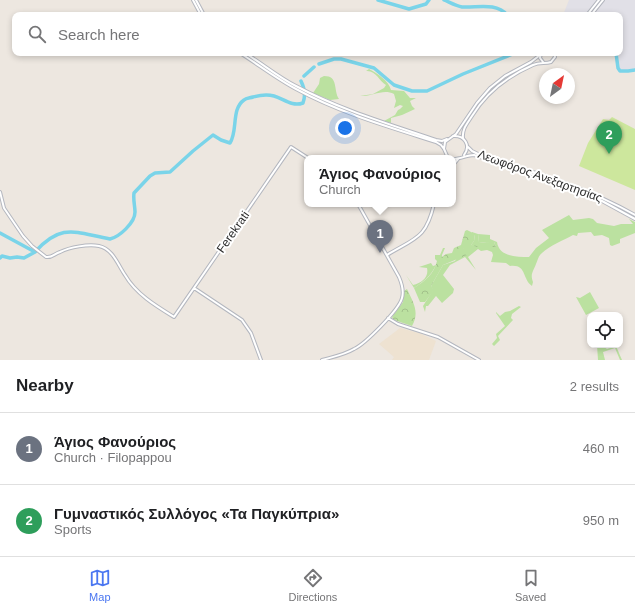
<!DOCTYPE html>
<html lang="en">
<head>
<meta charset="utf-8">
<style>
  body { margin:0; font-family:Helvetica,sans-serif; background:#f6f6f6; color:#202124 }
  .controls { position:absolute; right:12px; bottom:12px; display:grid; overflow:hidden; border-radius:8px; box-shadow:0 2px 6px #0003 }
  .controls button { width:36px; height:36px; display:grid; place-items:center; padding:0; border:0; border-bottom:1px solid #e0e0e0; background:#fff; color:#202124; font:20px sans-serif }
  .compass { position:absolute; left:539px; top:68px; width:36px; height:36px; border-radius:50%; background:#fff; box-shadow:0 2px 6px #0003; rotate:33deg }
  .you { position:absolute; left:345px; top:128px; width:14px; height:14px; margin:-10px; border:3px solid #fff; border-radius:50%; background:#1a73e8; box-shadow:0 0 0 6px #1a73e833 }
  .badge { display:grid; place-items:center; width:26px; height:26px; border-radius:50%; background:#4a76f1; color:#fff; font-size:13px; font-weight:700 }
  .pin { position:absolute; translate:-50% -33px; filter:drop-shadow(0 1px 2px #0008) }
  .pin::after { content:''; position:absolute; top:21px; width:14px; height:12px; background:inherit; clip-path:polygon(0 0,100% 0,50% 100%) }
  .popup { position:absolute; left:304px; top:155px; width:152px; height:52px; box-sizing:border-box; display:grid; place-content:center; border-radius:8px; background:#fff; filter:drop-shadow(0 1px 3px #0005); font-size:13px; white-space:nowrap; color:#757577 }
  .popup b { font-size:15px; color:#202124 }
  .popup::after { content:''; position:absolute; left:50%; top:100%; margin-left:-8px; border:8px solid transparent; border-top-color:#fff }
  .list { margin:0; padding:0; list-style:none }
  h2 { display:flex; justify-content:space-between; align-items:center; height:52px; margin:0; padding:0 16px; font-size:17px }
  h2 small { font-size:13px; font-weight:400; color:#757577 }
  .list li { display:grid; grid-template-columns:26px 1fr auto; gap:12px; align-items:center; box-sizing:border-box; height:72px; padding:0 16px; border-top:1px solid #e0e0e0 }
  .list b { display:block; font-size:15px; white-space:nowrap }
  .list p { margin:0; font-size:13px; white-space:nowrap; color:#757577 }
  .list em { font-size:13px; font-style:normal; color:#757577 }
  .icon { flex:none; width:22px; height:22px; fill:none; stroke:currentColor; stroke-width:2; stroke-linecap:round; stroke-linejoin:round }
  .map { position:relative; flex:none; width:635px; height:360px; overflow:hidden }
  .search { position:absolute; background:#fff; box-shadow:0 2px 6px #0003; left:12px; right:12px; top:12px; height:44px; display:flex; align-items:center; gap:10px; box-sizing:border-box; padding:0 14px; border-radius:8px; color:#757577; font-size:15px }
  .sheet { height:196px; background:#fff }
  nav { display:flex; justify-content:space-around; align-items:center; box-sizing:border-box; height:56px; border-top:1px solid #e0e0e0; background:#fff; font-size:11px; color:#757577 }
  nav a { display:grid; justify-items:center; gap:2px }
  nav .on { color:#4a76f1 }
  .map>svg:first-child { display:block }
</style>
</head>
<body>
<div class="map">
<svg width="635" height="360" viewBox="0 0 635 360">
  <defs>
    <pattern id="forest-crowns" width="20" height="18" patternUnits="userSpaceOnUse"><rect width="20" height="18" fill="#bbe1a0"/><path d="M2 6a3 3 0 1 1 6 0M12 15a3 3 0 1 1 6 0" fill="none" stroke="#a1c18a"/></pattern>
  </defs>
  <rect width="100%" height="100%" fill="#ede7e0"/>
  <path fill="#e1e0e7" d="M569 0H635V69L620 70 618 53H620V15H563Z"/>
  <path fill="#eee2d1" d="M400 328 419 333 434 340 436 341 429 360H392L394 357 379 344Z"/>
  <path fill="#bbe1a0" d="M369 69C377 73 389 81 391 90L404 91 410 98H416L410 101 412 106 415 109 402 115 391 118V123L384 121 395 115 398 110 400 109 403 106 400 105 394 108 396 101 394 94C383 88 372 97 360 96L373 94 384 88 386 85C379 81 376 70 366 71Z
    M324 76C339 76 333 90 339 99L330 100 313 93 319 84 320 78Z
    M569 215 573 220 589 218 593 219 597 223 614 226 621 224H633L629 219 635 222V233L620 239V243L612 246 610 245 609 238 602 235 594 236 591 232 578 233 577 236 573 235C564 240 549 246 542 253 538 256 538 260 536 264 533 272 530 274 533 282L532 286C522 279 527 264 510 266L506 263 491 262 493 255 492 252 487 250 481 251 478 249 468 257 476 270 465 257 450 265 443 275 454 289 453 293 442 303 436 296 428 306H426L425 312 423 306 433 290 431 286 443 265 455 261 463 249 468 232 465 231 467 230 475 234 474 241 471 245 496 247 494 242 487 243 479 242 478 234 490 235V239L497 242C499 257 517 257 529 257L536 248 549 238 542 230Z
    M431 263 433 266 436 265C431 276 424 281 414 288L406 275 413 285C422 283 429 277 427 268L419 267Z
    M590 292 599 308 586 315 576 297 580 298Z
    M519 306 521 307 512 314 511 318 513 320 498 336 500 340 494 346 492 344 497 338 496 334 505 326 496 313V312L500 316 505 312 510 311Z
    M597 345H604V347L607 349 616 346 622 360H620L615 348 603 352 605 360H598Z"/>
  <path fill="url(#forest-crowns)" d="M465 231H468L470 244 463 249 467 255 443 265 431 286 434 290 425 302H420L414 288C425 281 434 274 437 261L435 259V255H440L443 248H445L442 255V257L446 254 452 253 454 248 461 245Z
    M472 232 478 234 479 242 487 243 491 241 494 242 496 247H477L471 245 474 241 475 235 472 233Z
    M407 289C413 302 420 312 412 326L394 320 392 317 403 302 404 291Z"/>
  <path fill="#cde79d" d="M612 117 635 129V190L579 166 588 143 603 119 609 120Z"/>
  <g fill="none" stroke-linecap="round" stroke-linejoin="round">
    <path stroke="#7ad4e9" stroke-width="3.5" d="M378 0 409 9 426 4 429 0
      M444 0C449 2 456 6 462 7 477 8 496 2 507 15
      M616 53 618 68 620 71H628L635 70
      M319 64 334 59H341L374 68 394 85 412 91H427L463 74 515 53
      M304 76 314 67
      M0 233 35 252C62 222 76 233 110 239 119 237 135 223 135 212 135 206 133 200 134 193L150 176 155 173 170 172 193 151 213 135 221 140 230 143C238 131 231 109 244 100 246 98 250 98 253 97 260 95 267 94 274 96 284 99 292 107 303 103 306 95 305 89 301 81
      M0 258 2 256 10 258 17 257 24 258 35 252"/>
    <defs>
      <path id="secondary" d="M193 0 201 15
        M196 0 204 15
        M587 15 599 0
        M591 15 603 0
        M240 53C259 65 277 79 296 89 340 113 389 127 436 142L441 145 444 149
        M245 53C263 64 278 77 296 86 341 110 389 124 436 140L442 141 447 139
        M541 53 540 58 543 62
        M453 136C465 135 471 146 464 155
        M463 138C462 129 467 124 472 116 486 93 508 76 533 65 540 62 545 64 551 62L555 57 554 53
        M468 147 472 151 480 155C533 172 586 187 635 215
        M448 158 444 149 445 142 456 134 477 103 490 88 505 76 531 62 540 55
        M453 159C461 159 467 155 474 155L571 187 602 201 635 219
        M453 165 458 159
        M0 192 4 208 23 236 32 246 46 257C52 258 54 254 60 252 70 247 88 244 99 246 113 249 118 265 125 275 136 294 156 306 174 317L291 147 308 158
        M387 255C415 238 426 239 434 204
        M194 288 242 320 251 333 261 360
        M388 318 398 324 438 337 479 360
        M322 360C332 357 344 355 354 349 365 344 399 310 402 298 404 291 402 284 399 277L358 204"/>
    </defs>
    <use href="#secondary" stroke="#b4b7bf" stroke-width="4"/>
    <use href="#secondary" stroke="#fff" stroke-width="2"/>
  </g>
  <g text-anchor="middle" stroke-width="4" stroke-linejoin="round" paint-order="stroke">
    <g font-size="12" fill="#2d2d2d" stroke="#fff">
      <text transform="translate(540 176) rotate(20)" y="4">Λεωφόρος Ανεξαρτησίας</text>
      <text transform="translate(233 232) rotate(-55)" y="4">Ferekrati</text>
    </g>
  </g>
</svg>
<div class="controls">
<button><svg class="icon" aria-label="locate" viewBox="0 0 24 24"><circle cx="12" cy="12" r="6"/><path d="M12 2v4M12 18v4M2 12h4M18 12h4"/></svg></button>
</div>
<svg class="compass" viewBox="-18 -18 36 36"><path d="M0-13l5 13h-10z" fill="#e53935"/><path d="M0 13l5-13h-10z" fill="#757577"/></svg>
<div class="you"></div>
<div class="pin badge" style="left:380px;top:253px;background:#6b7280">1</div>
<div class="popup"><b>Άγιος Φανούριος</b>Church</div>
<div class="pin badge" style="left:609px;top:154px;background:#2e9e5b">2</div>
<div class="search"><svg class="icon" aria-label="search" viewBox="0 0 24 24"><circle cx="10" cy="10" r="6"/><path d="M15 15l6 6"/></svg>Search here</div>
</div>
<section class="sheet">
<h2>Nearby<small>2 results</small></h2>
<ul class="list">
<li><span class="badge" style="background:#6b7280">1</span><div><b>Άγιος Φανούριος</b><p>Church · Filopappou</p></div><em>460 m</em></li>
<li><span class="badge" style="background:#2e9e5b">2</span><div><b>Γυμναστικός Συλλόγος «Τα Παγκύπρια»</b><p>Sports</p></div><em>950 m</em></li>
</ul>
</section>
<nav>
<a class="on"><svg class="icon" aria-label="map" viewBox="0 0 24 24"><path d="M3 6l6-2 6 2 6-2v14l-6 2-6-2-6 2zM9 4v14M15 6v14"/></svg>Map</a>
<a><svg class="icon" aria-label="directions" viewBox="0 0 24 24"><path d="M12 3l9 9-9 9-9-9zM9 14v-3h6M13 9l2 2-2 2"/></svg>Directions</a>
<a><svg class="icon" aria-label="saved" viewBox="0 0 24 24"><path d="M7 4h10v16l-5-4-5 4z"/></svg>Saved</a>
</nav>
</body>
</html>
